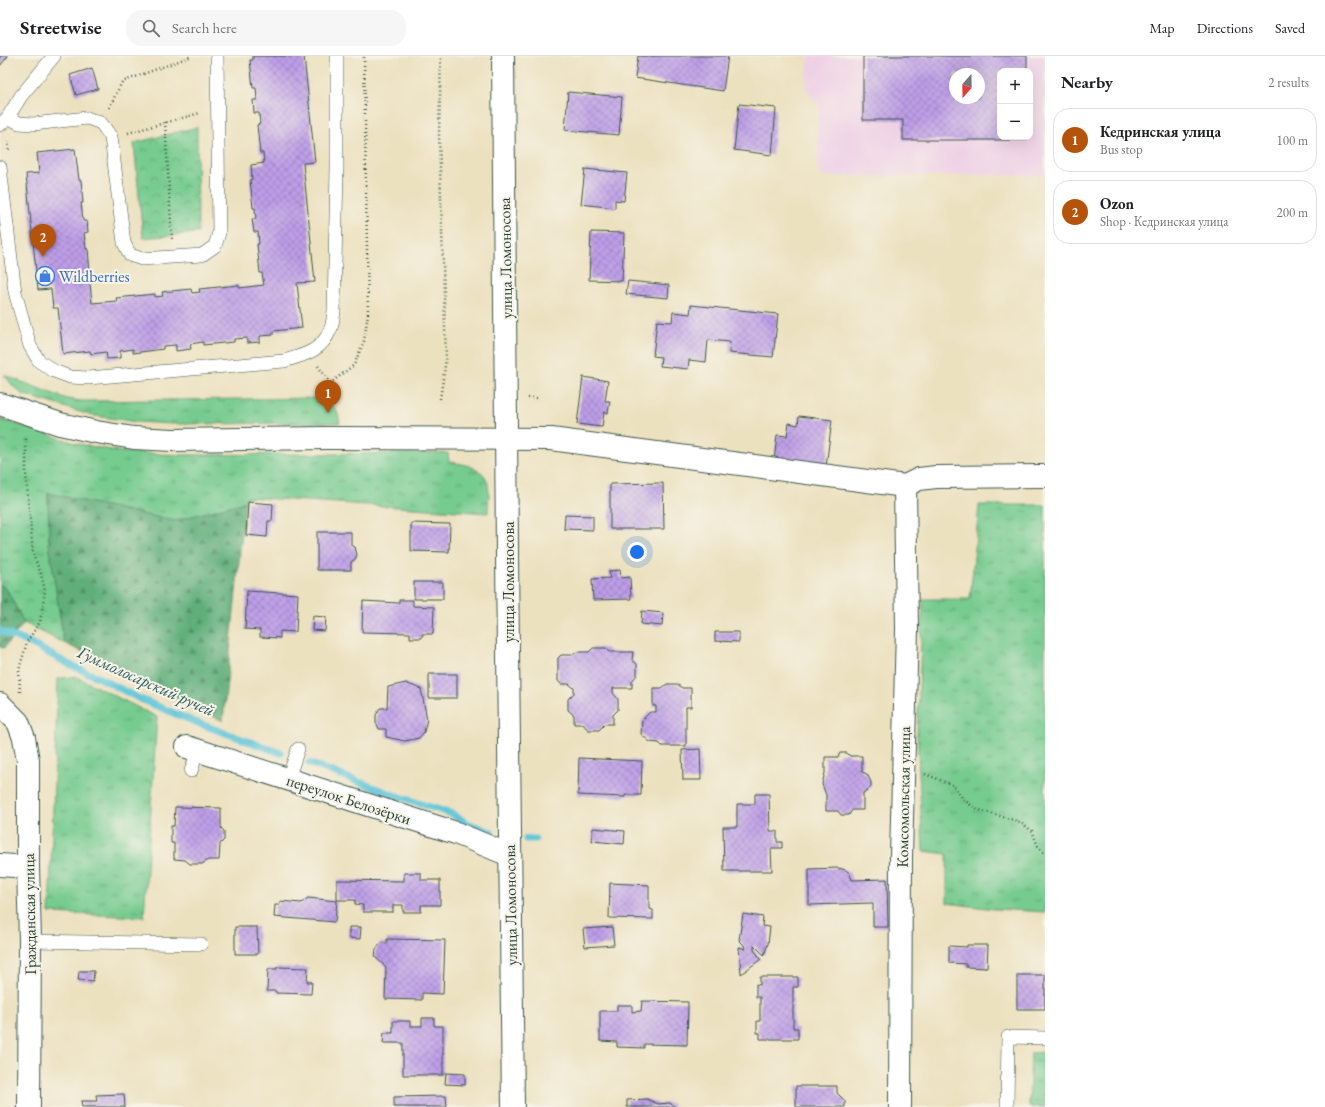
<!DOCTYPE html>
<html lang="en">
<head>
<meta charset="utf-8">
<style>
  body { margin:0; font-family:"EB Garamond",serif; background:#f6f6f6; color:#202124 }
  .controls { position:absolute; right:12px; top:12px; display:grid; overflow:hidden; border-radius:8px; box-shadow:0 4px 16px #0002 }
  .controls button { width:36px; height:36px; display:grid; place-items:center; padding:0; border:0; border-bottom:1px solid #e0e0e0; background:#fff; color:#202124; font:20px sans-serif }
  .compass { position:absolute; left:949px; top:12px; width:36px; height:36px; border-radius:50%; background:#fff; box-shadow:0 4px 16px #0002; rotate:200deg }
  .you { position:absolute; left:637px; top:496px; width:14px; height:14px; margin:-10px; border:3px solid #fff; border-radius:50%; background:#1a73e8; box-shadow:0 0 0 6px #1a73e833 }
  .badge { display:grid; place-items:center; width:26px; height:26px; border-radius:50%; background:#b45309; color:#fff; font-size:13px; font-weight:700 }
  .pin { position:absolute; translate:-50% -33px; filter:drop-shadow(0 1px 2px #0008) }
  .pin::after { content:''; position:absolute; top:21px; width:14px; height:12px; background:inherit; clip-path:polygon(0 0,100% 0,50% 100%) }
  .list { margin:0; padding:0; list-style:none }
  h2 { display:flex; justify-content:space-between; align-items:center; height:52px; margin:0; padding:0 16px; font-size:17px }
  h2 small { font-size:13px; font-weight:400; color:#757577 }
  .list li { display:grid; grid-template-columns:26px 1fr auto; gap:12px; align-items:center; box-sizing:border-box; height:64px; margin:0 8px 8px; padding:0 8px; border:1px solid #e0e0e0; border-radius:16px }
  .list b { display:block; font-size:15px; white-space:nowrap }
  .list p { margin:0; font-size:13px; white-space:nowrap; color:#757577 }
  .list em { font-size:13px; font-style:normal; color:#757577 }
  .icon { flex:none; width:22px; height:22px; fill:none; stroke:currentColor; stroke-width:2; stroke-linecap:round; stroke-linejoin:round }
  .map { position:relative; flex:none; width:1045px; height:1051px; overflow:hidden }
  header { display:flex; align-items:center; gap:24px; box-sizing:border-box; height:56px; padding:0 20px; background:#fff; border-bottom:1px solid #e0e0e0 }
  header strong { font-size:19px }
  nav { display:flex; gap:22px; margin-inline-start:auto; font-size:14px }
  .search { width:280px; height:36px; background:#f6f6f6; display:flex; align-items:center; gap:10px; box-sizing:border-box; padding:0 14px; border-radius:16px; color:#757577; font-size:15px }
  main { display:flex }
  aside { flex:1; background:#fff }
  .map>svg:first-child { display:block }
</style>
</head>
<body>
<header>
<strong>Streetwise</strong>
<div class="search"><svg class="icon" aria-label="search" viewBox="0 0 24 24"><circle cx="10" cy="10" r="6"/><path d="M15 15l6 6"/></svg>Search here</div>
<nav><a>Map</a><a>Directions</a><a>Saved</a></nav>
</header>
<main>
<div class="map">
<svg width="1045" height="1051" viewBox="0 0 1045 1051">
  <defs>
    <pattern id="grass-tufts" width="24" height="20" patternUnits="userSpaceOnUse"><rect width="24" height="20" fill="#76cb8f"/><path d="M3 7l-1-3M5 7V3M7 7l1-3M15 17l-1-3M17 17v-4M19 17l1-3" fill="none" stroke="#60a676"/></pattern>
    <pattern id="forest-firs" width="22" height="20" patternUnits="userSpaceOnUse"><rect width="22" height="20" fill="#60af7a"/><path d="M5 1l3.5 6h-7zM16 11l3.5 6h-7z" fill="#4f9065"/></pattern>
    <pattern id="park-crowns" width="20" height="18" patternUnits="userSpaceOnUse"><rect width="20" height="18" fill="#76cb8f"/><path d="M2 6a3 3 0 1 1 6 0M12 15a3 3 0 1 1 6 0" fill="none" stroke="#60a676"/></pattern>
    <pattern id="building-cross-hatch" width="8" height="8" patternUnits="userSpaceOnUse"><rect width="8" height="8" fill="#be9ee8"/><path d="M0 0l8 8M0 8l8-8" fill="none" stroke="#9a82bd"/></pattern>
  </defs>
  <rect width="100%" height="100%" fill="#f7f3e8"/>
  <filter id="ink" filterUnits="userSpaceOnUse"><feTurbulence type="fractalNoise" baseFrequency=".025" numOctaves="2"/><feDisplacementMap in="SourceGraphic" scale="8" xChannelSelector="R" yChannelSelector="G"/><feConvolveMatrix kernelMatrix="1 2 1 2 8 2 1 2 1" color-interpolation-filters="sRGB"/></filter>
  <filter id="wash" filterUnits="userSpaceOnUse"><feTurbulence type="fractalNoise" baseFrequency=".012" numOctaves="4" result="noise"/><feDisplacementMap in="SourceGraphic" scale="16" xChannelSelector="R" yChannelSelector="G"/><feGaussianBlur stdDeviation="0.9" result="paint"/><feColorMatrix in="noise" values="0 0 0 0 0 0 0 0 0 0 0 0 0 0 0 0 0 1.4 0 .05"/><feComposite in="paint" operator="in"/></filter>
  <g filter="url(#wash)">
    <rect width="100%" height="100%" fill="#ece1bf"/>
    <path fill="#efd0e6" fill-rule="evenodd" d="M809 0H1045V119L822 120 817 113 819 48 805 33ZM1000 15H1030V81H1000ZM955 18H979V42H955Z"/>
    <path fill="url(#grass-tufts)" stroke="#4a8462" d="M4 319 67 343 82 345 321 342C334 345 338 355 340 367L173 368 136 366 90 359 22 338 14 331Z
      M0 363 78 388 123 396 178 399 448 397 449 406C462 407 486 412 488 428 490 438 488 448 488 457L246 441 245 446 174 465 48 438 49 488 64 587 24 567 7 534 0 528Z
      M979 449H1045V856L994 853 947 847V798L923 795 917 677 923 543H970Z
      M75 620 157 661 144 861 49 857 58 623Z
      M1045 996V1051H1029L1031 997Z"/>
    <path fill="url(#forest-firs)" stroke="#407657" d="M48 437 174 465 245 446 223 665 64 587 49 487Z
      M0 528 7 534 24 567 4 592 0 591Z"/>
    <path fill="url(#park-crowns)" stroke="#4a8462" d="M197 71 198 177 143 182 134 87Z"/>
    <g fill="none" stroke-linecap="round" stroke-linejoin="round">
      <path stroke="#5cc4d8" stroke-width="7" d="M0 575 30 587 70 609 102 623 138 642 195 666 281 697
        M309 707 391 738 452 758 467 767 491 776
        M526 783H535"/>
    </g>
    <g id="blocks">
      <path fill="url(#building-cross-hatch)" fill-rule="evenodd" d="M0 0H8L0 10Z
        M253 0H304L315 106 303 107 315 226 297 227 302 272 273 275V279L260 280V286L247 287V282L234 283V286L203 289V286L190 288 191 293 176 295V289L163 290V293L133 297V293L120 295V302L107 303 106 296 91 298 90 295 63 298 58 252H53L51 233 38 234 26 118 39 117 37 97 75 93 79 124H81L83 147H81L83 165H87L88 176 84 177 86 193H88L90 218H89L92 247 117 245 116 242 155 238V241L163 240 162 236 191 233 192 237 200 236 199 233 239 229V232L264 229 262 217H260L257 188H259L258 176H254L252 163H256L255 152H253L250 124 252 123 251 109 264 107 263 97H260L257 69 260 68 259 57H254L253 44H257L256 32H253L250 4H253Z
        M638 0H728L723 35 635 22Z
        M863 0H1027V15H1000V81H1027V84H903V64H863ZM955 18H979V42H955Z
        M92 12 98 33 76 39 70 19Z
        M568 36 622 41 619 79 565 74Z
        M739 48 776 52 772 99 734 94Z
        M585 113 627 117 624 145 615 144V152L581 148Z
        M591 176 624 177 622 225 589 224Z
        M628 225 669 229 668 242 626 238Z
        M691 249 778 258 773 301 729 297 730 286 708 284 706 306 689 304 688 313 660 310 661 301 653 300 657 265 672 266 673 256 690 258Z
        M583 321 608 325 605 345H610L608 357 604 356 602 371 577 368Z
        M799 360 832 364 826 411 774 405 777 379 787 380 789 367 798 369Z
        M663 427 664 473H610V428Z
        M248 446 273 448 272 465H268L267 481 246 479Z
        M565 459 593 460V474L564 473Z
        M411 467 450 468 449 496 411 495Z
        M317 476H351V489L355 491 357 499 355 503 351 506V514H317Z
        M620 514 621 522 630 521 631 543 593 544 592 523 610 522 609 515Z
        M414 526H443V543H414Z
        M247 535 298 538 296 576 280 575V582L260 581V574L245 573Z
        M399 544H413V550L434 551 433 578H422V582H410V577L362 576 363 545 399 547Z
        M642 555 663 557 662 570 641 568Z
        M313 560 326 561 325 575 312 574Z
        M715 576H739V586L715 585Z
        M593 592H606L610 596H633L632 604 637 608V619L632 625V632H613V637L618 643V654L613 659V668H605L599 674H588L583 668H574V659L568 654V643L574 637V632L569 628H561L558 625V602L561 599H572L577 596H589Z
        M429 618H457V642H429Z
        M406 627 421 633 427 663 424 676 419 682 405 685 386 681V673H379L376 666V659L380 652H387L388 631Z
        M667 628H677L682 632H691V651H686V690H662L659 687 650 686 641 678 642 664 650 656H656V650H653V632H662Z
        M700 693 701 724H683L682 694Z
        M840 697H847L850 700H862V716L867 718 871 726V731L863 737V754H852L849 759H841L838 755H826V739L822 728 825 717V701H838Z
        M579 702 642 705 641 739H625V741L578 739Z
        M755 738H769L770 775H777V786H782V792H771L772 815H724L723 771H737V748H755Z
        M175 751 221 752V772L224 775V784L220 788 219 804H208L202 808H190L185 804 174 803V787H171V770H174Z
        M593 772 625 775 624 788 592 785Z
        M838 812 846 814 850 818 852 824 887 823 888 871H873V847L809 849V813Z
        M404 817H421V824H440V849H421V856H403V849H393V856H363V849L355 848V844H337V824L404 825Z
        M610 827 649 829V853L653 854V863L609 862Z
        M308 842 337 845 335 866 274 861 275 849H280V845L301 847Z
        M743 858 763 861 762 870 770 871 768 888 764 899 754 889V894L761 903 741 918 739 891 745 893 744 889 739 884Z
        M235 871H257L258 898H235Z
        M349 871H361L360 883 349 882Z
        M612 871 614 889 585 891 583 873Z
        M387 883 445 884 443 938 422 937V944L385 943 386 911 375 901 376 893 381 887 387 888Z
        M967 889H988L987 912 966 911V908L949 907V890L967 891Z
        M277 911 308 912 307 926H312L311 938 276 937V935H267L268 913H277Z
        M79 915H94L93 925 78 924Z
        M1017 919H1045V953H1017Z
        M760 921H798V931H793V972H798V983H760V977H757V965H760V941H756V928L760 929Z
        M642 945 688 946 687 989 644 988V992L617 991V986L600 985V955H617V949H632V956L641 955Z
        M422 962H434V970H443V1019H403V987H383L384 977H393V965H410V970H422Z
        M446 1017 465 1018V1029L445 1028Z
        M796 1030H837V1037L845 1045V1051H796Z
        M124 1038 125 1051H82L81 1045H97L96 1039Z
        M446 1040 447 1051H394V1041Z
        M647 1043 658 1048 670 1047 676 1051H627V1044Z"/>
    </g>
  </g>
  <g filter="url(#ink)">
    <use href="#blocks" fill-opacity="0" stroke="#3e5649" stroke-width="1"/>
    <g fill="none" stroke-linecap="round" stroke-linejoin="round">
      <defs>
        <path id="service" d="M8 61 19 67 33 68 87 62 101 67 111 81 124 187 130 199 142 203 202 199 215 190 219 177 217 0
          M0 69 8 61 21 40 54 0
          M0 111 15 236 30 290 39 305 54 315 70 321 88 322 284 305C304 299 322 295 330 274 333 269 333 261 334 255L337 112V0
          M191 715 198 694
          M288 723 298 693
          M30 885 201 888
          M1007 1051 1008 981 1045 982"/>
        <path id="minor" d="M0 348 60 368 96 376 134 382 173 384 327 382 551 383 905 430
          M905 430 919 423 936 421 1045 420
          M0 648 18 666 24 682 28 704V811L30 885 29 1051
          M187 691 456 777 509 799
          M0 809 28 811
          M900 1051 901 800 907 573 905 430"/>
        <path id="tertiary" d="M503 0C507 350 507 701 513 1051"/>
      </defs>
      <use href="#service" stroke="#3e5649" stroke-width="14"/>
      <use href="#minor" stroke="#3e5649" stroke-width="24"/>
      <use href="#tertiary" stroke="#3e5649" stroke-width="24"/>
      <path stroke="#3e5649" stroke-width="2.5" stroke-dasharray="1 3" stroke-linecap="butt" d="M109 52 122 26 192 0
        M165 66 172 184
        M128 77 200 57
        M8 85 9 96
        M318 310 338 337
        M321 336 328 329 354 309 364 285 368 258 364 0
        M528 342H537
        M440 343 446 303 439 78 441 0
        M20 636 19 614 27 586 40 566 45 535 41 518 33 498 26 418V379
        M925 718 953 729 963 743 976 753 1020 766 1032 775 1038 790 1045 798"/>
      <use href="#service" stroke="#fff" stroke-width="13"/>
      <use href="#minor" stroke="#fff" stroke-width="22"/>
      <use href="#tertiary" stroke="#fff" stroke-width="22"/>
    </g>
  </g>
  <defs>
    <symbol id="shop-ring" viewBox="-11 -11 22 22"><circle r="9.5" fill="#f7f3e8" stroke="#3f7fe0" stroke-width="1.5"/><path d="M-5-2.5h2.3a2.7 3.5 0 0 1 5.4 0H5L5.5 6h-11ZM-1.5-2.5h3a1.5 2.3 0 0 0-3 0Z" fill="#3f7fe0"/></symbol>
  </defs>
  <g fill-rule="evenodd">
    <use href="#shop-ring" x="34" y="209" width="22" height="22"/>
  </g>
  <g text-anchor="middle" stroke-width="4" stroke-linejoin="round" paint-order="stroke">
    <g font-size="16" fill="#1f3d34" stroke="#f7f3e8">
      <text transform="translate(505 202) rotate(-91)" y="6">улица Ломоносова</text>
      <text transform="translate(508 526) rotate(-90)" y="6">улица Ломоносова</text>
      <text transform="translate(903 741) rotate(-89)" y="6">Комсомольская улица</text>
      <text transform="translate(349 743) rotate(18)" y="6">переулок Белозёрки</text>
      <text transform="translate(510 849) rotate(-91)" y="6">улица Ломоносова</text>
      <text transform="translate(29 858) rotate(-91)" y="6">Гражданская улица</text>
    </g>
    <g font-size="16" fill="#366cbe" stroke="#f7f3e8" text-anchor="start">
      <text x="59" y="226">Wildberries</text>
    </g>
    <g font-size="17" font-style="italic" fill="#2e5f5d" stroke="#f7f3e8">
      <text transform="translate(146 625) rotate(24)" y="6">Гуммолосарский ручей</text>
    </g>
  </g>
</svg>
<div class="controls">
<button>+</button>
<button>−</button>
</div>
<svg class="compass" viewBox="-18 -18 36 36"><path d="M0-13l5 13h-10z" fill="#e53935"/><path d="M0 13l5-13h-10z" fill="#757577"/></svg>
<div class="you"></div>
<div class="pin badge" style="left:328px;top:357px">1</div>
<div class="pin badge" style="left:43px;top:201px">2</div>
</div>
<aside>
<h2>Nearby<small>2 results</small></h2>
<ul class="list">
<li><span class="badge">1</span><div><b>Кедринская улица</b><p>Bus stop</p></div><em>100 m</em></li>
<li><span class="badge">2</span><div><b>Ozon</b><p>Shop · Кедринская улица</p></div><em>200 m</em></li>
</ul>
</aside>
</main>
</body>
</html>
